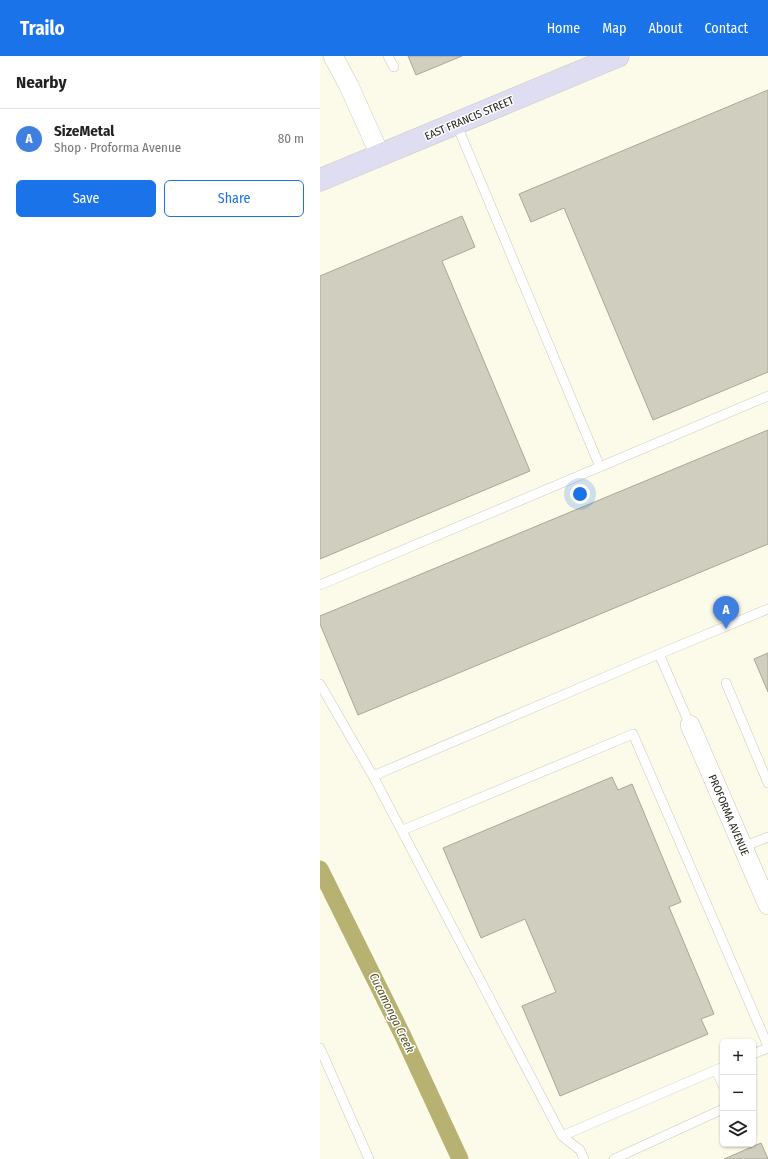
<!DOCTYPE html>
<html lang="en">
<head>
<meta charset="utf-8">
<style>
  body { margin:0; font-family:"Fira Sans Condensed",sans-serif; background:#f2f2f2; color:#222 }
  .controls { position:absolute; right:12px; bottom:12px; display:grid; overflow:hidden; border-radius:6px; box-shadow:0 1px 3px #0004 }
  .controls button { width:36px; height:36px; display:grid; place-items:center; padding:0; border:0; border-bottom:1px solid #e0e0e0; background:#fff; color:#222; font:20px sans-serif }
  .you { position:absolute; left:260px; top:438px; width:14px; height:14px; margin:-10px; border:3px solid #fff; border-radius:50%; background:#1a73e8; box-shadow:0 0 0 6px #1a73e833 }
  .badge { display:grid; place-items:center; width:26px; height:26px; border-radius:50%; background:#1a73e8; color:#fff; font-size:13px; font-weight:700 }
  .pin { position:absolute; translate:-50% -33px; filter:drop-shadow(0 1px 2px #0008) }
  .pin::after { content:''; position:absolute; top:21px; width:14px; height:12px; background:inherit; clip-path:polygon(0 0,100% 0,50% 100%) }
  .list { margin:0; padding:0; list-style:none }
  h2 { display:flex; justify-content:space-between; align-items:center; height:52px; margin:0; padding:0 16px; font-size:17px }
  h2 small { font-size:13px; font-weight:400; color:#767676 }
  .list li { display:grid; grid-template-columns:26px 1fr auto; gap:12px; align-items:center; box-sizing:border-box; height:60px; padding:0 16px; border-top:1px solid #e0e0e0 }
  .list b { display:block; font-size:15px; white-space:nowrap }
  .list p { margin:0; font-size:13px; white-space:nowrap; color:#767676 }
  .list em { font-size:13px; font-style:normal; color:#767676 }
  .actions { display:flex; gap:8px; padding:12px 16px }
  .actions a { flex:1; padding:9px 0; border:1px solid #1a73e8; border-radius:6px; text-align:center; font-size:14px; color:#1a73e8 }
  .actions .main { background:#1a73e8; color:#fff }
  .icon { flex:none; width:22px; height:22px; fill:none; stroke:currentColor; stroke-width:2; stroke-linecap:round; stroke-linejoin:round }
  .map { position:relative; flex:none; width:448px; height:1103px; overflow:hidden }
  header { display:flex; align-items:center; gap:24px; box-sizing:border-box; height:56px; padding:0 20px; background:#1a73e8; color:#fff }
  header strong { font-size:19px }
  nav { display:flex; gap:22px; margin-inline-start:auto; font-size:14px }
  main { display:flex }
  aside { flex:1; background:#fff }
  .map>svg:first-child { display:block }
</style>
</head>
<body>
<header>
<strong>Trailo</strong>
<nav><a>Home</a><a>Map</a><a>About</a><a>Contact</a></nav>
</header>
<main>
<aside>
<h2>Nearby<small></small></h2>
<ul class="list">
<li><span class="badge" style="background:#3f7fe0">A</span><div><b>SizeMetal</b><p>Shop · Proforma Avenue</p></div><em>80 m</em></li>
</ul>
<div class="actions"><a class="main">Save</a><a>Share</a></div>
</aside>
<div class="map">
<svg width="448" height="1103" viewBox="0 0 448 1103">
  <rect width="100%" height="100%" fill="#fcfbea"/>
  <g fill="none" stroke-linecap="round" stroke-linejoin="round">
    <path stroke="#b7b271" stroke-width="17" d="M0 813 83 980 140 1103"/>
  </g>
  <path fill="#d0cfbf" stroke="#a8a797" d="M88 0H142L96 19Z
    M448 34V316L333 364 244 152 211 166 199 138Z
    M142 160 155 191 122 205 210 415 0 503V220Z
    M448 374V488L38 659 0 568V560Z
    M448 597V636L434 603Z
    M292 721 298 734 312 728 361 846 349 851 394 958 381 963 388 978 240 1040 202 950 236 936 205 863 161 882 123 792Z
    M441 1087 448 1103H404Z"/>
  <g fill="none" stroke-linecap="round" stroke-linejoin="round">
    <defs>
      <path id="lane" d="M68 0 74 11
        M136 67 280 411
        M0 529 448 340
        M339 598 448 553
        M406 627 448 727
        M0 628 53 720 339 598 370 669
        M53 720 242 1080 260 1094 264 1103
        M83 774 313 678 448 990
        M423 791 448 781
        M0 992 49 1103
        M433 998 448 992
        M396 1014 403 1029
        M242 1080 403 1011
        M294 1103 403 1053"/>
      <path id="street" d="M13 0 29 30 60 99
        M370 669 448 849"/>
      <path id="secondary" d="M0 124 298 0"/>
    </defs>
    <use href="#lane" stroke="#c9c8b8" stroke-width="10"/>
    <use href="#street" stroke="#c9c8b8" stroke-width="20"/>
    <use href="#secondary" stroke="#c9c8b8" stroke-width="23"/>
    <use href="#lane" stroke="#fff" stroke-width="9"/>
    <use href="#street" stroke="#fff" stroke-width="19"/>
    <use href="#secondary" stroke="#deddf2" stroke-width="22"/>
  </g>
  <g text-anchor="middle" stroke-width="3" stroke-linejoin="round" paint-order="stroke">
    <g font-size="11" fill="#21211a" stroke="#fff">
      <text transform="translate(149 62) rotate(-23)" y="4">EAST FRANCIS STREET</text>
      <text transform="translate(409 759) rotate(67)" y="4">PROFORMA AVENUE</text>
    </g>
    <g font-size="12" font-style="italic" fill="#544f1e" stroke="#fff">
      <text transform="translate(72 957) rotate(64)" y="4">Cucamonga Creek</text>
    </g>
  </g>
</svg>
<div class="controls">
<button>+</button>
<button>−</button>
<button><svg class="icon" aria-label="layers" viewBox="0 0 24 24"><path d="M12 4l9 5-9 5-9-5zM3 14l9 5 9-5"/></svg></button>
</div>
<div class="you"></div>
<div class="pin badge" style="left:406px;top:573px;background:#3f7fe0">A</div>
</div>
</main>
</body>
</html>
